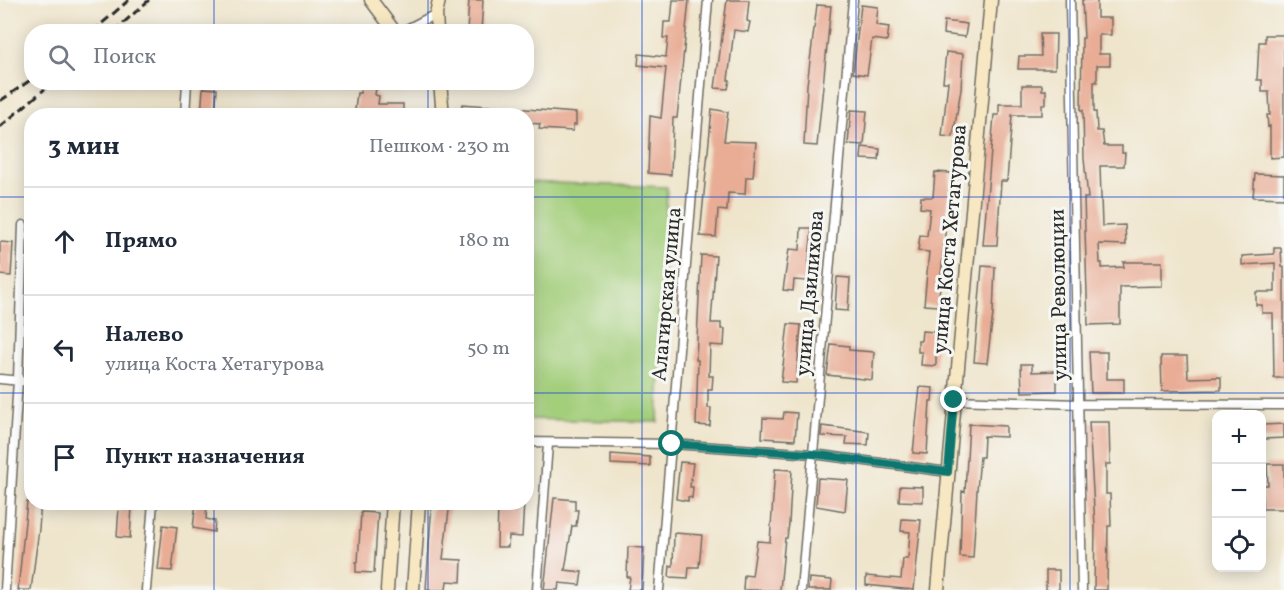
<!DOCTYPE html>
<html lang="ru">
<head>
<meta charset="utf-8">
<style>
  body { margin:0; font-family:Vollkorn,serif; background:#f6f6f7; color:#1f2937 }
  .controls { position:absolute; right:18px; bottom:18px; display:grid; overflow:hidden; border-radius:12px; box-shadow:0 3px 15px #0003 }
  .controls button { width:54px; height:54px; display:grid; place-items:center; padding:0; border:0; border-bottom:2px solid #e0e1e3; background:#fff; color:#1f2937; font:30px sans-serif }
  .stop { position:absolute; width:18px; height:18px; margin:-14px; border:4px solid #0f766e; border-radius:50%; background:#fff }
  .stop.end { background:#0f766e; border-color:#fff; box-shadow:0 2px 6px #0008 }
  .list { margin:0; padding:0; list-style:none }
  h2 { display:flex; justify-content:space-between; align-items:center; height:78px; margin:0; padding:0 24px; font-size:26px }
  h2 small { font-size:20px; font-weight:400; color:#747a83 }
  .list li { display:grid; grid-template-columns:39px 1fr auto; gap:18px; align-items:center; box-sizing:border-box; height:108px; padding:0 24px; border-top:2px solid #e0e1e3 }
  .list b { display:block; font-size:22px; white-space:nowrap }
  .list p { margin:0; font-size:20px; white-space:nowrap; color:#747a83 }
  .list em { font-size:20px; font-style:normal; color:#747a83 }
  .icon { flex:none; width:33px; height:33px; fill:none; stroke:currentColor; stroke-width:2; stroke-linecap:round; stroke-linejoin:round }
  .map { position:relative; flex:none; width:1284px; height:590px; overflow:hidden }
  .search { position:absolute; background:#fff; box-shadow:0 3px 15px #0003; left:24px; top:24px; width:510px; height:66px; display:flex; align-items:center; gap:15px; box-sizing:border-box; padding:0 21px; border-radius:24px; color:#747a83; font-size:22px }
  .panel { position:absolute; background:#fff; box-shadow:0 3px 15px #0003; left:24px; top:108px; width:510px; height:402px; border-radius:24px }
  .map>svg:first-child { display:block }
</style>
</head>
<body>
<div class="map">
<svg width="1284" height="590" viewBox="0 0 1284 590">
  <rect width="100%" height="100%" fill="#f6f6f2"/>
  <filter id="ink" filterUnits="userSpaceOnUse"><feTurbulence type="fractalNoise" baseFrequency=".0167" numOctaves="2"/><feDisplacementMap in="SourceGraphic" scale="12" xChannelSelector="R" yChannelSelector="G"/><feConvolveMatrix kernelMatrix="1 2 1 2 8 2 1 2 1" color-interpolation-filters="sRGB"/></filter>
  <filter id="wash" filterUnits="userSpaceOnUse"><feTurbulence type="fractalNoise" baseFrequency=".008" numOctaves="4" result="noise"/><feDisplacementMap in="SourceGraphic" scale="24" xChannelSelector="R" yChannelSelector="G"/><feGaussianBlur stdDeviation="1.35" result="paint"/><feColorMatrix in="noise" values="0 0 0 0 0 0 0 0 0 0 0 0 0 0 0 0 0 1.4 0 .05"/><feComposite in="paint" operator="in"/></filter>
  <g filter="url(#wash)">
    <rect width="100%" height="100%" fill="#efe5cc"/>
    <path fill="#a3ce7a" stroke="#677c52" stroke-width="1.5" d="M527 182 667 187 658 422 527 419Z"/>
    <g id="blocks">
      <path fill="#e9ad96" d="M469 0H483L481 32H467Z
        M673 0H689L677 118H673L671 175 648 173 650 116 661 118 666 68 638 65 639 54 666 57 668 38H663L664 22H671Z
        M727 0H749L747 21 750 22 748 32 734 30 728 80H730L728 89 715 88Z
        M1082 0H1097V18H1111V35H1099V54H1110V65H1097V82H1094V112H1096L1097 131H1102L1104 146H1122V153H1125L1124 166H1100L1102 226 1125 225 1126 245 1099 244 1100 263H1102V268L1124 267 1123 262H1162V286L1120 287V324L1088 325 1084 198H1088L1084 159 1083 110H1081L1082 38H1084Z
        M817 5 831 6 817 146 804 145 807 85Z
        M861 5 878 7 876 25 889 27 887 41 872 39 867 75 853 73Z
        M944 21 967 24 965 37 943 34Z
        M1040 34H1056L1055 69H1018L1019 56H1041Z
        M1265 35H1284V157L1270 158V126L1268 127 1267 115H1270L1269 92H1262V80H1257L1259 42H1265Z
        M946 52 963 54 961 89 953 137 942 136 948 82H943Z
        M362 82H377L375 95 379 96 378 104H403V113L377 114 355 110 357 93H360Z
        M1022 85H1042V90H1046V104H1042V115H1012L1007 181H1001L997 245H983L994 115H999V104H1022Z
        M203 88 217 89 215 116H201Z
        M462 104 576 113V125H573V131L539 129 540 124 529 123 526 116H461Z
        M712 109 728 112 724 141 756 142 753 177H746L745 194 728 193 727 211 718 210 716 237 700 236Z
        M851 110 867 111 864 145 848 144Z
        M862 147 880 149 879 160 861 159Z
        M935 172 951 173 938 306 924 305 929 252 918 251 920 235 927 236 930 209 920 208 921 197H933Z
        M1255 174 1284 175V198L1253 197Z
        M801 228H812L807 281 794 280 793 291 783 290 789 249 800 250Z
        M0 242 13 243 11 276 0 275Z
        M1274 248H1281L1282 267H1284V378H1274L1273 313H1262V305H1256V292H1275V263L1242 265V256L1274 254Z
        M701 255 716 256 711 323H721V329H725L724 346 710 345 709 376H713L712 389H708V408H711L710 426 696 425 698 360H696Z
        M982 266 995 267 993 314 987 363 974 362Z
        M837 277 850 278 848 311 835 310Z
        M788 324 801 325 796 383 781 382Z
        M922 331 936 332V366L921 365 922 352H918V341H921Z
        M831 344 849 346V350L874 352 872 380 827 375Z
        M1089 352H1107V379H1124V393H1091Z
        M1161 356H1187L1188 378 1221 377V390L1162 391Z
        M1021 364H1032V372L1057 371V391L1022 392Z
        M920 387 933 388 932 401H930L927 454 913 453Z
        M784 412 797 413 795 440 762 438 763 418 783 419Z
        M1089 422H1109L1110 464H1106V494H1110L1111 526H1108L1107 590H1094L1095 526Z
        M969 424 1006 426V437L984 436 983 457H980L977 490 973 558 960 557 962 491 965 492Z
        M1284 424V438L1263 439 1262 425Z
        M822 426 869 432 868 445 846 444 847 437 821 436Z
        M611 454 650 457V466L611 464Z
        M680 462 693 463 690 487H693L692 498 688 497V501L676 499Z
        M1267 464H1284V509H1262V485H1268Z
        M775 469 792 470 789 524 787 538H785L780 590H743L744 575 752 576 757 541 770 542Z
        M818 478 848 480 845 511 816 506Z
        M900 486 923 487V502L899 501Z
        M554 498 575 500V510H578L576 526H572L565 570 582 572 580 585 559 583 558 590H544Z
        M27 502H41L39 529 31 590H18Z
        M196 502 207 503 206 519 215 521 214 532 193 528Z
        M432 502H450L443 559 462 560 461 582 447 581 446 590H426Z
        M498 502H524L522 537 509 536 508 547H497Z
        M119 506 132 507 130 538 117 537Z
        M361 512 378 513 374 573 356 572V562H358Z
        M902 519 921 520 914 590 866 585V576L901 579 903 559H908L910 532 901 531Z
        M163 525 177 527 172 571 158 570Z
        M674 533 702 535 699 567H689L688 578 669 577 670 566H673Z
        M628 547 644 548 642 590H628L630 577H627Z
        M1046 570H1059V590H1046Z
        M809 578 832 580 831 590H808Z"/>
    </g>
  </g>
  <g filter="url(#ink)">
    <use href="#blocks" fill-opacity="0" stroke="#706c63" stroke-width="1.5"/>
    <g fill="none" stroke-linecap="round" stroke-linejoin="round">
      <defs>
        <path id="street" d="M1070 0 1082 590
          M401 32 436 14
          M185 116 187 82
          M0 379 32 382
          M954 400 1078 404 1284 405
          M526 442 672 444 813 454 948 472
          M5 590 18 380 23 225
          M146 590 153 502
          M537 590 548 444
          M659 590 708 0
          M801 590 853 0"/>
        <path id="secondary" d="M371 0 395 32
          M437 32 436 14 439 0
          M440 82 443 116
          M387 590 393 502
          M413 590 419 502
          M938 590 991 0"/>
      </defs>
      <use href="#street" stroke="#706c63" stroke-width="11"/>
      <use href="#secondary" stroke="#706c63" stroke-width="15"/>
      <use href="#street" stroke="#fff" stroke-width="8"/>
      <use href="#secondary" stroke="#f7e8c3" stroke-width="12"/>
      <path stroke="#2b2b2b" stroke-width="3" stroke-dasharray="9 4.5" stroke-linecap="butt" d="M92 32 129 0
        M113 32 149 0
        M0 101 32 79
        M0 127 53 82"/>
    </g>
  </g>
  <g fill="none" stroke-linecap="round" stroke-linejoin="round" filter="url(#ink)">
    <path stroke="#0f766e" stroke-width="8" d="M672 444 813 454 948 472 954 400"/>
  </g>
  <path fill="none" stroke="#1d4ed8" stroke-width="1.5" stroke-opacity="0.55" d="M214 0V32M428 0V32M642 0V590M856 0V590M1070 0V590M214 82V116M428 82V116M0 197H32M526 197H1284M0 393H32M526 393H1284M214 502V590M428 502V590"/>
  <g text-anchor="middle" stroke-width="6" stroke-linejoin="round" paint-order="stroke">
    <g font-size="21" fill="#2b2b2b" stroke="#f6f6f2">
      <text transform="translate(949 239) rotate(-85)" y="7">улица Коста Хетагурова</text>
      <text transform="translate(809 293) rotate(-85)" y="7">улица Дзилихова</text>
      <text transform="translate(666 294) rotate(-85)" y="7">Алагирская улица</text>
      <text transform="translate(1058 295) rotate(-91)" y="7">улица Революции</text>
    </g>
  </g>
</svg>
<div class="controls">
<button>+</button>
<button>−</button>
<button><svg class="icon" aria-label="locate" viewBox="0 0 24 24"><circle cx="12" cy="12" r="6"/><path d="M12 2v4M12 18v4M2 12h4M18 12h4"/></svg></button>
</div>
<div class="stop" style="left:672px;top:444px"></div>
<div class="stop end" style="left:954px;top:400px"></div>
<div class="search"><svg class="icon" aria-label="search" viewBox="0 0 24 24"><circle cx="10" cy="10" r="6"/><path d="M15 15l6 6"/></svg>Поиск</div>
<section class="panel">
<h2>3 мин<small>Пешком · 230 m</small></h2>
<ul class="list">
<li><svg class="icon" aria-label="ahead" viewBox="0 0 24 24"><path d="M12 20V5M6 11l6-6 6 6"/></svg><div><b>Прямо</b></div><em>180 m</em></li>
<li><svg class="icon" aria-label="left" viewBox="0 0 24 24"><path d="M17 20v-9H6M10 6l-5 5 5 5"/></svg><div><b>Налево</b><p>улица Коста Хетагурова</p></div><em>50 m</em></li>
<li><svg class="icon" aria-label="arrive" viewBox="0 0 24 24"><path d="M6 21V4h12l-3 4 3 4H6"/></svg><div><b>Пункт назначения</b></div></li>
</ul>
</section>
</div>
</body>
</html>
